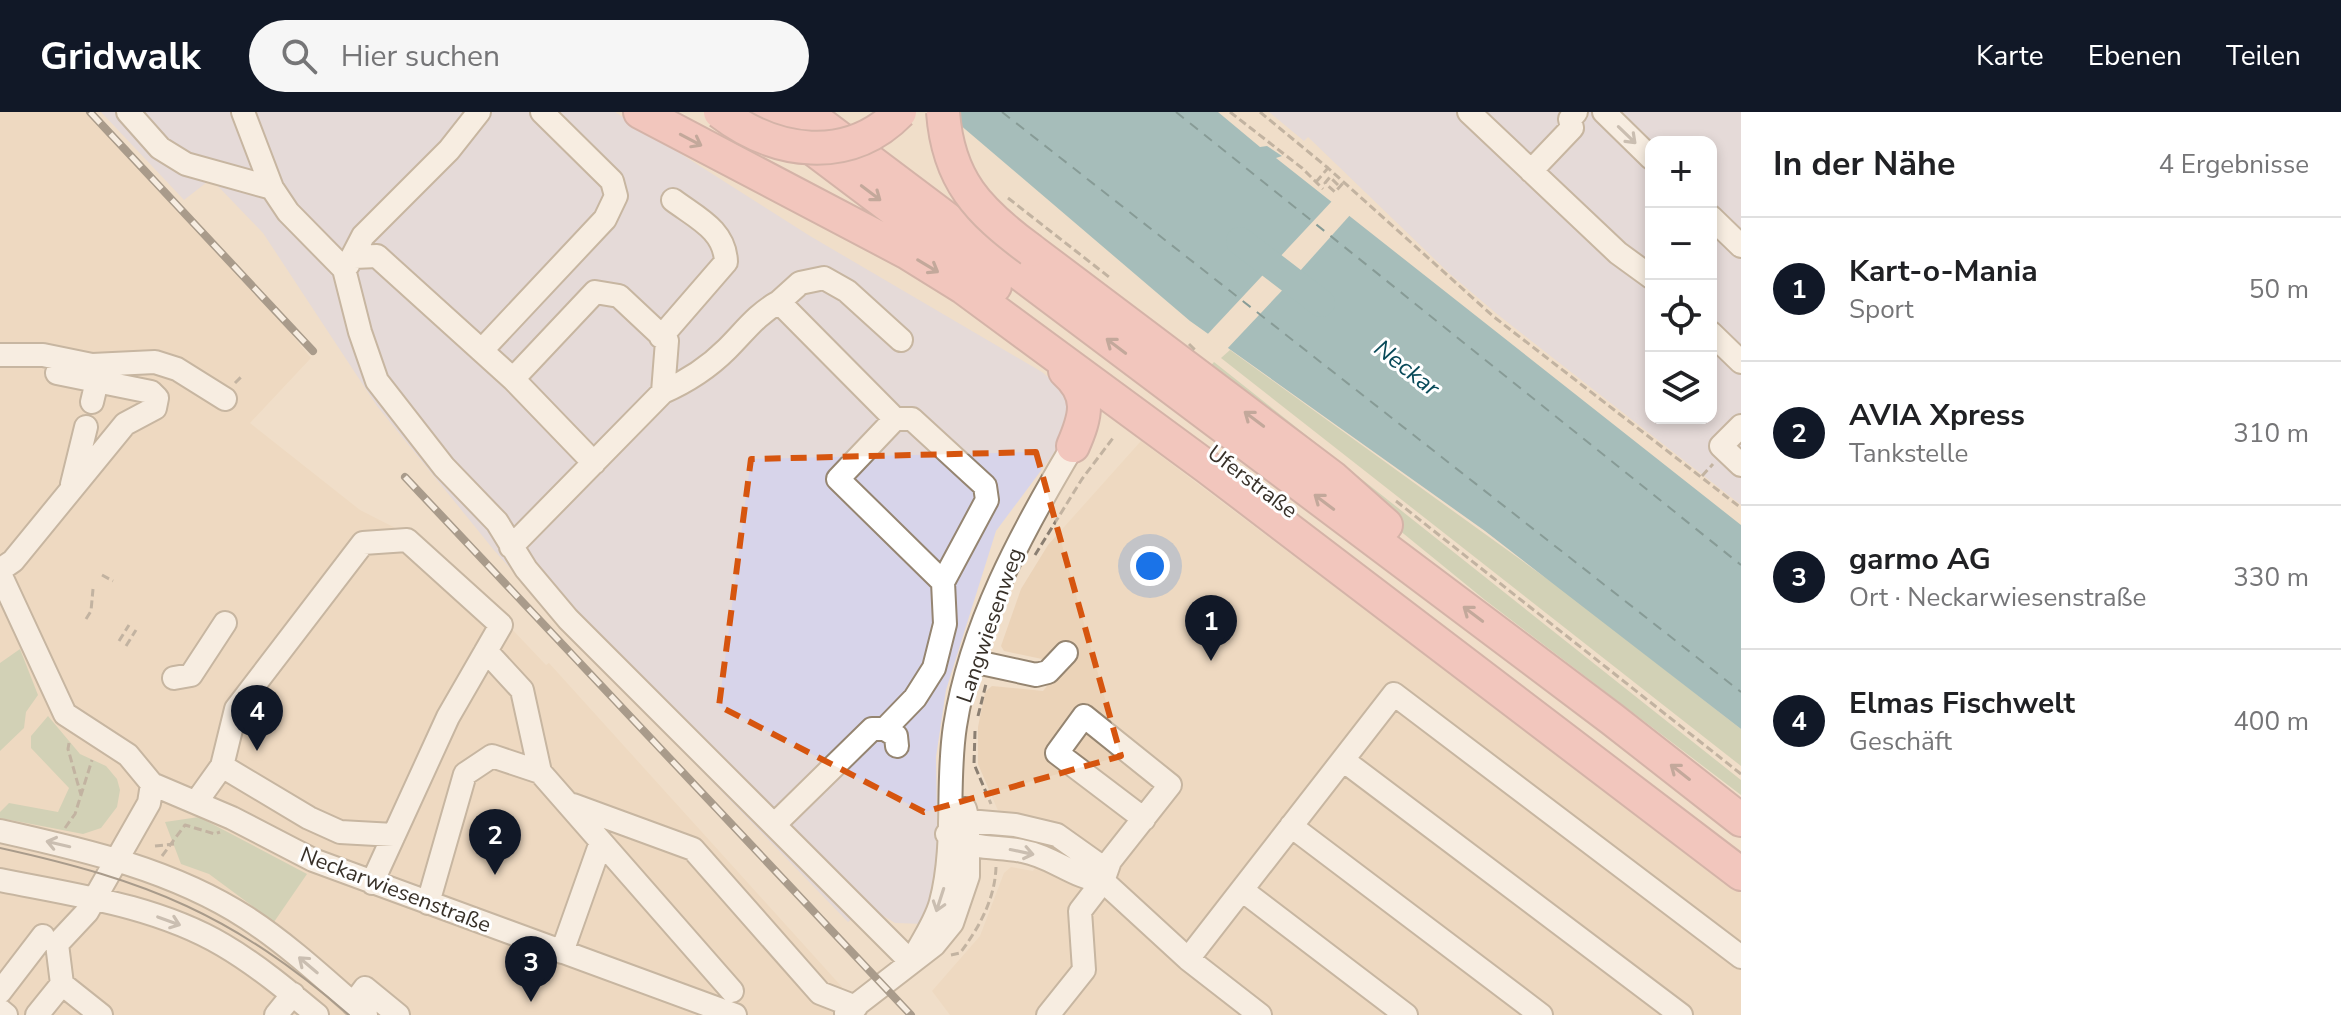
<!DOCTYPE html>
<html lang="de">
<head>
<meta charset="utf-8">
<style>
  body { margin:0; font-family:"Nunito Sans",sans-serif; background:#f6f6f6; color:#202124 }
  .controls { position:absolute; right:24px; top:24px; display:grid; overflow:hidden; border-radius:16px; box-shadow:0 4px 12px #0003 }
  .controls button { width:72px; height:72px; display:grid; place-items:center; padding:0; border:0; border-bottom:2px solid #e0e0e0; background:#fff; color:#202124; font:40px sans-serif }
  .you { position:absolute; left:1150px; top:454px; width:28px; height:28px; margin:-20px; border:6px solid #fff; border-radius:50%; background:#1a73e8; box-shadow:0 0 0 12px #1a73e833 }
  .badge { display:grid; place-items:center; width:52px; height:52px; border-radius:50%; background:#111827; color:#fff; font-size:26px; font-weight:700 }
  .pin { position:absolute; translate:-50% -66px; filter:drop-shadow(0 2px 4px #0008) }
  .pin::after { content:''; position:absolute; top:42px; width:28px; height:24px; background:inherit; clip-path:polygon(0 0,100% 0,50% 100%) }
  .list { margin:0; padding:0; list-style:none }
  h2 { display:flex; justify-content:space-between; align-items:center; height:104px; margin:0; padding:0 32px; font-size:34px }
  h2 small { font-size:26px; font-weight:400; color:#757577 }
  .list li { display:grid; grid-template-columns:52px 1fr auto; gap:24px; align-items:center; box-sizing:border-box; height:144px; padding:0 32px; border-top:2px solid #e0e0e0 }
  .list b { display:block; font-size:30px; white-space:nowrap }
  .list p { margin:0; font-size:26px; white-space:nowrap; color:#757577 }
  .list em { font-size:26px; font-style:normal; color:#757577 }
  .icon { flex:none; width:44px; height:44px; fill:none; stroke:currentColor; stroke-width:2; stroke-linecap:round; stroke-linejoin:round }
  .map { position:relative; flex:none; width:1741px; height:903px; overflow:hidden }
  header { display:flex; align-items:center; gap:48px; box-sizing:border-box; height:112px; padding:0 40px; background:#111827; color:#fff }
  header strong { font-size:38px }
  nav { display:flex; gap:44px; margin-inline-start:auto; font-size:28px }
  .search { width:560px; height:72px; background:#f6f6f6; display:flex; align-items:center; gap:20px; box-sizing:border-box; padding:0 28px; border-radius:44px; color:#757577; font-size:30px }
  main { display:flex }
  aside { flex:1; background:#fff }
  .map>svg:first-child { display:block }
</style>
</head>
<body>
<header>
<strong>Gridwalk</strong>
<div class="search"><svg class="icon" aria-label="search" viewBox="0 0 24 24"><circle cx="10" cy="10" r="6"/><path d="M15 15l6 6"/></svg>Hier suchen</div>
<nav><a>Karte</a><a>Ebenen</a><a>Teilen</a></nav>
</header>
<main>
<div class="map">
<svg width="1741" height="903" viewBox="0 0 1741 903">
  <rect width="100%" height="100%" fill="#f0dec9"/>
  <path fill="#ebd3b8" d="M0 0H94L211 124 311 246 250 311 360 398 417 427 465 468 546 553 549 551 842 875 839 903H0Z
    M1141 329 1741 781V903H950L932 879 980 824 1004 761 1011 755 1033 759 1058 714 999 701 978 652V615L985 580 992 574 1043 579 1058 560 1042 547 1004 539 1001 534 1021 477 1048 433Z"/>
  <path fill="#d7d4ea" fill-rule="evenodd" d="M101 0H615L810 124 1042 260 1061 276 1073 298 1063 329 996 419 946 578 936 645 938 773 925 812 895 811 867 794 848 810 564 517 493 437 377 294 263 121 211 67 184 88Z
    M1269 0H1741V393L1497 202 1450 162 1308 25 1304 29ZM1651 30H1711V306H1651Z"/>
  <path fill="#aec1a0" d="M1230 238 1564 479 1741 617V654L1221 246Z
    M1214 250 1741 668V683L1485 488 1205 260Z
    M20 537 38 583 26 600 24 616 0 639V551Z
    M48 604 80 642 106 654 117 667 120 678 117 695 101 716 83 722 0 706V700L9 691 58 700 69 676 31 636V624Z
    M199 705 307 762 274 810 209 762 181 752 165 710Z"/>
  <path fill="#4c95a8" d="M945 0H1218L1260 35 1267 34 1282 44 1276 46 1741 413V617L1485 419 1190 209Z"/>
  <path fill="#f0dec9" d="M1333 88 1351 102 1291 169 1225 239 1205 225Z"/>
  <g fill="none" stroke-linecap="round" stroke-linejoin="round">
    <path stroke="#4c95a8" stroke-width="28" d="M1240 129 1321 191"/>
    <path stroke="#084a59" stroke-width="2" stroke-dasharray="10 8" stroke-linecap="butt" d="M1002 0 1741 580
      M1176 0 1741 453"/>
    <defs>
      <path id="minor" d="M128 0 160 36 186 52 272 76
        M243 0 272 76 288 100 344 157 360 220 377 269 444 355 497 410 526 457 568 507 911 850
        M1469 0 1618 141 1651 165
        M1604 0 1651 46
        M1531 59 1572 16 1570 7 1576 0
        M1711 105 1741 134
        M354 145 377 144 513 267 594 351
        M348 153 363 124 449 38 479 0
        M1711 221 1741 250
        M661 225 726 150C725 118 697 106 673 88
        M482 238 605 107 616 84 612 69 542 0
        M0 243H43L92 253 155 250 177 257 225 287
        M513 267 595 180 619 184 667 229 663 280
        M92 290 97 269
        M895 307 779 190 800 171 824 166 847 179 901 228
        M1741 314 1721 334 1741 353
        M72 372 86 315
        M511 435 663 280C688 269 708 256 727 237 745 219 757 202 779 190
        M0 458 13 449 125 312 155 296 157 286 151 280 57 261
        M0 462 65 602 128 643 152 672 149 691 87 800 57 832 62 872 101 903
        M486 539 522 578 540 660
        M972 549 1036 563 1048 560 1066 541
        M174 566 191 563 225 511
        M885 617 915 586 934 556 945 512 943 470 987 388 985 374 912 307H895L838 367 943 470
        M1343 648 1681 903
        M222 654 309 706 340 720 394 723
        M152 672 232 706 313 748 735 903
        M197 689 222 654 236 597 363 431 407 428 501 513 448 605 372 771
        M573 693 693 737 820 881 856 895
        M774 713 872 617H885L896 624 897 634
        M1291 714 1541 903
        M0 719C85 738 173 758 247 806 290 834 328 870 366 903
        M947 722 968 709 1015 713 1057 723 1095 750 1103 769 1188 847 1260 903
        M955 726C976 738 999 734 1022 739 1052 744 1074 766 1103 769
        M0 768C75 783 157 794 223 833 257 853 287 878 317 903
        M1242 778 1406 903
        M428 791 465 662 492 644 540 660 732 879
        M562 840 601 730
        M1188 847 1394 582 1741 845
        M911 850C921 831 936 810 941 790 956 733 946 671 955 614 971 513 1021 421 1073 334
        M0 880 43 824
        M353 892 365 876 398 903
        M0 898 6 903
        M846 901 934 833 952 811 968 764V709L965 697
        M37 903 62 872
        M276 903 293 882
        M1048 903 1084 858 1080 799 1103 769 1110 749 1170 673 1084 604 1057 641 1144 707"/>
      <path id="highway" d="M640 0 906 140 964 176 1207 355 1741 762
        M764 0 995 174
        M805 0 1612 607 1741 708
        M1031 138 1332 365 1386 413
        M1065 259C1092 283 1086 304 1073 334"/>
    </defs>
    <use href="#minor" stroke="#958571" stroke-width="26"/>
    <use href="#highway" stroke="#b27f80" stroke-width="36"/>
    <path stroke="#8b7f72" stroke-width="3" stroke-dasharray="8 4" stroke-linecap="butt" d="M1230 0 1302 56 1323 77
      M1260 0 1328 56 1494 205 1741 396
      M1316 70 1328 56
      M1338 73 1330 65 1325 71 1335 80 1344 70
      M1008 86 1109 165
      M235 271 243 263
      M1702 364 1713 352
      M1396 389 1741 662
      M1035 443 1082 367 1113 326
      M102 463 113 469
      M86 507 91 499 93 477
      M119 529 129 513
      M126 534 136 518
      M978 604 986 572
      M975 619 974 652 991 692
      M69 631 68 637 81 683
      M65 716 75 702 92 648
      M155 734 174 732
      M162 744 185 713 215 722 220 720
      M951 843 960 841C979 816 995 787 996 755"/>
    <use href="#minor" stroke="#fff" stroke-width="22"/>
    <use href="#highway" stroke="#f4a9af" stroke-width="32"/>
    <path stroke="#534b41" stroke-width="2" d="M0 736C149 769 232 802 349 903"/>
    <defs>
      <path id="rail" d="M90 0 313 239
        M405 365 911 903"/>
    </defs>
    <use href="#rail" stroke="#534b41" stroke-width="8"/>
    <use href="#rail" stroke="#fff" stroke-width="5" stroke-dasharray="15" stroke-linecap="butt"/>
    <defs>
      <path id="highway-bridge" d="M720 0C775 42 848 53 900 0
        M943 0C948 68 978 99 1031 138"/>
    </defs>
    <use href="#highway-bridge" stroke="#b27f80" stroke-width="36" stroke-linecap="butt"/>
    <path stroke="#8b7f72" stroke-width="3" stroke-dasharray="8 4" stroke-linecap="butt" d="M1189 232 1195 238"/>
    <use href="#highway-bridge" stroke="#f4a9af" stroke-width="32"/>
  </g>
  <defs><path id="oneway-shaft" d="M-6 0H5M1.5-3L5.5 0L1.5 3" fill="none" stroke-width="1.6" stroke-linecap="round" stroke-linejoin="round" transform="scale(2)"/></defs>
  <g stroke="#9c9894">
    <use href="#oneway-shaft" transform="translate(1627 23) rotate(44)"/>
    <use href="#oneway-shaft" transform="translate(58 732) rotate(-167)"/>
    <use href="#oneway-shaft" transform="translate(1022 740) rotate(12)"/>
    <use href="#oneway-shaft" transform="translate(940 788) rotate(108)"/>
    <use href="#oneway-shaft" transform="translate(169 809) rotate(20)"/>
    <use href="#oneway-shaft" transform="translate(308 853) rotate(-140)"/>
  </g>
  <g stroke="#8d6765">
    <use href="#oneway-shaft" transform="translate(691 28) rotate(28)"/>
    <use href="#oneway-shaft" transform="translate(871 81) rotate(37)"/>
    <use href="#oneway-shaft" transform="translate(928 154) rotate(31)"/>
    <use href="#oneway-shaft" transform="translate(1116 234) rotate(-143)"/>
    <use href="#oneway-shaft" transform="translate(1254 307) rotate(-143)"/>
    <use href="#oneway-shaft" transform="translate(1324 390) rotate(-143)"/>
    <use href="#oneway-shaft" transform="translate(1473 502) rotate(-143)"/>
    <use href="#oneway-shaft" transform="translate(1680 660) rotate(-142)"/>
  </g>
  <path d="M0 0H1741V903H0ZM1036 340 1121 644 924 700 719 594 751 347Z" fill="#f0dec9" fill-opacity=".55" fill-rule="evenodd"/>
  <path fill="none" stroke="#d6550f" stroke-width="6" stroke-dasharray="16 10" stroke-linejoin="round" d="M1036 340 1121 644 924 700 719 594 751 347Z"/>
  <g text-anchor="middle" stroke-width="6" stroke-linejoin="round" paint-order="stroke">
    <g font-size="22" fill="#383129" stroke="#fff">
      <text transform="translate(1253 369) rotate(37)" y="8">Uferstraße</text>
      <text transform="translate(989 513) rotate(-71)" y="8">Langwiesenweg</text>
      <text transform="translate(396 777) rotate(21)" y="8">Neckarwiesenstraße</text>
    </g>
    <g font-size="24" font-style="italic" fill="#084a59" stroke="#fff">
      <text transform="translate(1407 256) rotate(38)" y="8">Neckar</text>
    </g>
  </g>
</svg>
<div class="controls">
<button>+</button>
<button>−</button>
<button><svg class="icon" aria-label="locate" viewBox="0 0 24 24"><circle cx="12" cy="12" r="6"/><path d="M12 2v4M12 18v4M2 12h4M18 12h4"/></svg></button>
<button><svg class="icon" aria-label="layers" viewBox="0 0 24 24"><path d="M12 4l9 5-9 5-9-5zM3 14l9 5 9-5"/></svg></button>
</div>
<div class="you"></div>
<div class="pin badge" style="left:1211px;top:549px">1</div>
<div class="pin badge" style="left:495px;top:763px">2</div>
<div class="pin badge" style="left:531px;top:890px">3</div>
<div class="pin badge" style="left:257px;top:639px">4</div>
</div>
<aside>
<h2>In der Nähe<small>4 Ergebnisse</small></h2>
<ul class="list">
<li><span class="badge">1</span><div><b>Kart-o-Mania</b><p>Sport</p></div><em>50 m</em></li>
<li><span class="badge">2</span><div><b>AVIA Xpress</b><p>Tankstelle</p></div><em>310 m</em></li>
<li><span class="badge">3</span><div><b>garmo AG</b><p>Ort · Neckarwiesenstraße</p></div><em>330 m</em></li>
<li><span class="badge">4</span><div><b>Elmas Fischwelt</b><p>Geschäft</p></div><em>400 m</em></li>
</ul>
</aside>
</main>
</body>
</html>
